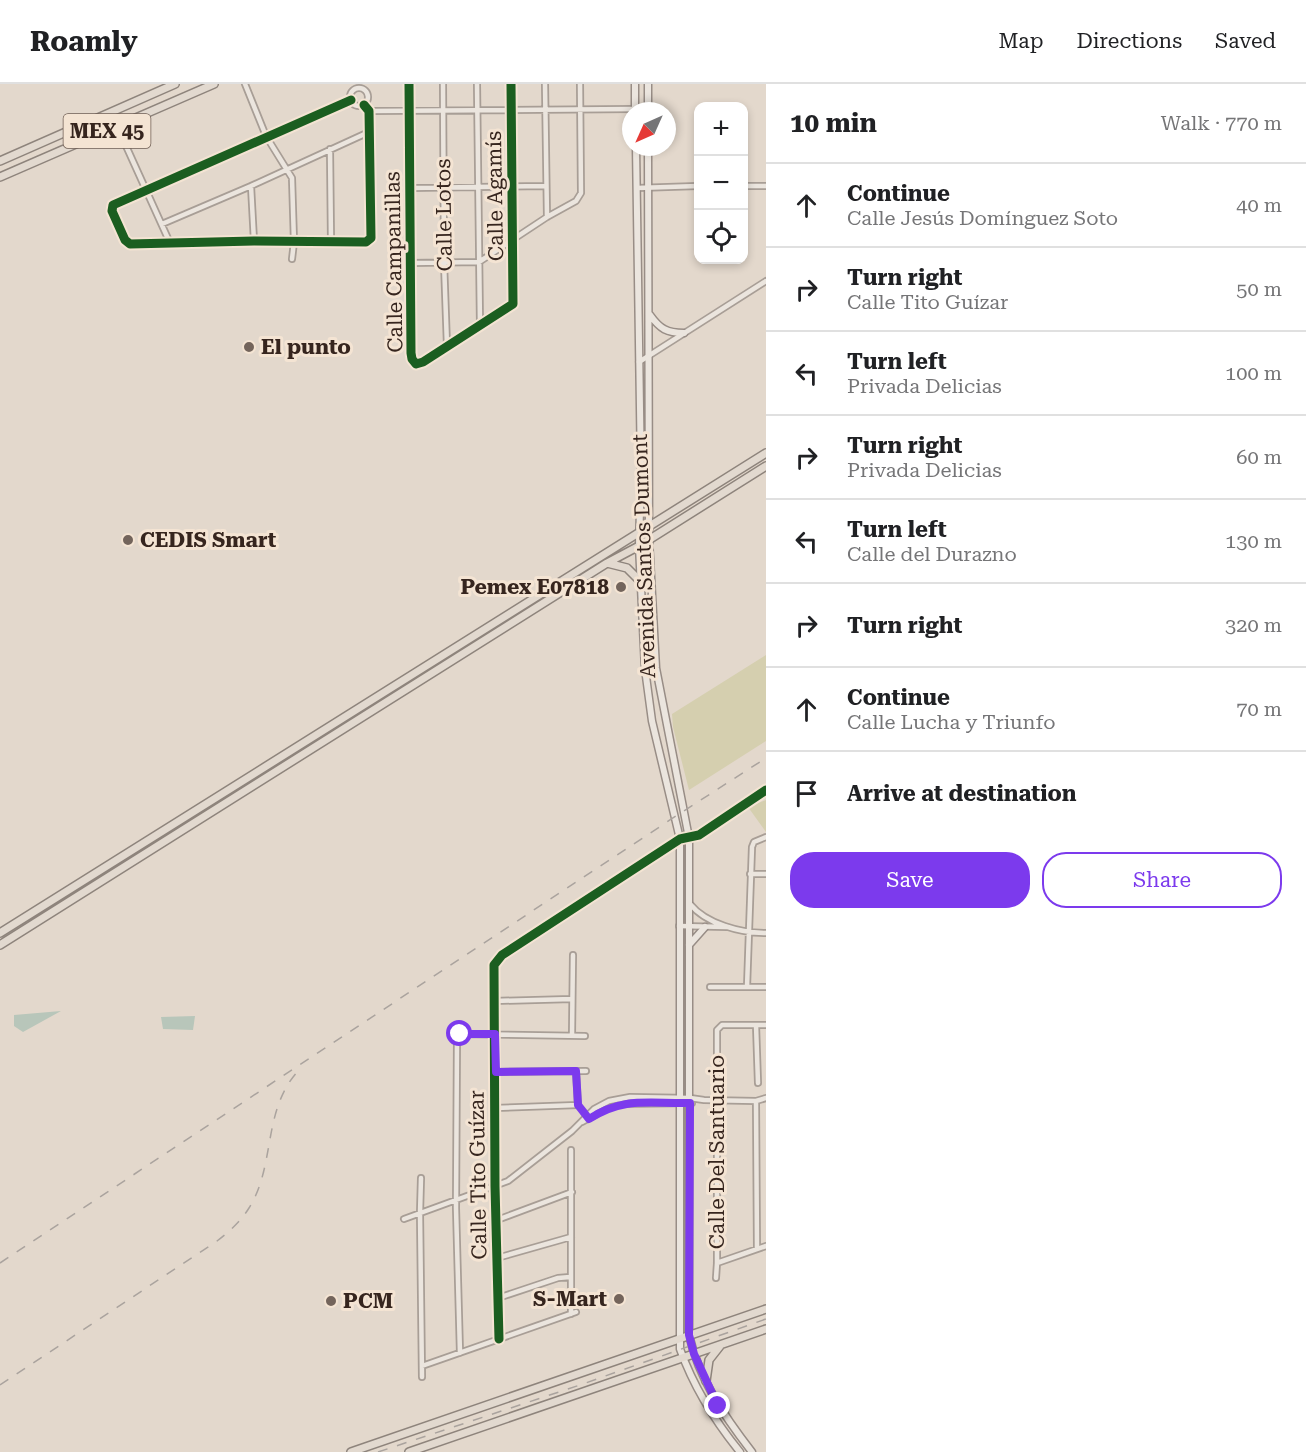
<!DOCTYPE html>
<html lang="en">
<head>
<meta charset="utf-8">
<style>
  body { margin:0; font-family:"Roboto Serif",serif; background:#f6f6f6; color:#202124 }
  .controls { position:absolute; right:18px; top:18px; display:grid; overflow:hidden; border-radius:12px; box-shadow:0 3px 9px #0003 }
  .controls button { width:54px; height:54px; display:grid; place-items:center; padding:0; border:0; border-bottom:2px solid #e0e0e0; background:#fff; color:#202124; font:30px sans-serif }
  .compass { position:absolute; left:622px; top:18px; width:54px; height:54px; border-radius:50%; background:#fff; box-shadow:0 3px 9px #0003; rotate:225deg }
  .stop { position:absolute; width:18px; height:18px; margin:-14px; border:4px solid #7c3aed; border-radius:50%; background:#fff }
  .stop.end { background:#7c3aed; border-color:#fff; box-shadow:0 2px 6px #0008 }
  .list { margin:0; padding:0; list-style:none }
  h2 { display:flex; justify-content:space-between; align-items:center; height:78px; margin:0; padding:0 24px; font-size:26px }
  h2 small { font-size:20px; font-weight:400; color:#757577 }
  .list li { display:grid; grid-template-columns:39px 1fr auto; gap:18px; align-items:center; box-sizing:border-box; height:84px; padding:0 24px; border-top:2px solid #e0e0e0 }
  .list b { display:block; font-size:22px; white-space:nowrap }
  .list p { margin:0; font-size:20px; white-space:nowrap; color:#757577 }
  .list em { font-size:20px; font-style:normal; color:#757577 }
  .actions { display:flex; gap:12px; padding:18px 24px }
  .actions a { flex:1; padding:14px 0; border:2px solid #7c3aed; border-radius:24px; text-align:center; font-size:21px; color:#7c3aed }
  .actions .main { background:#7c3aed; color:#fff }
  .icon { flex:none; width:33px; height:33px; fill:none; stroke:currentColor; stroke-width:2; stroke-linecap:round; stroke-linejoin:round }
  .map { position:relative; flex:none; width:766px; height:1368px; overflow:hidden }
  header { display:flex; align-items:center; gap:36px; box-sizing:border-box; height:84px; padding:0 30px; background:#fff; border-bottom:2px solid #e0e0e0 }
  header strong { font-size:28px }
  nav { display:flex; gap:33px; margin-inline-start:auto; font-size:21px }
  main { display:flex }
  aside { flex:1; background:#fff }
  .map>svg:first-child { display:block }
</style>
</head>
<body>
<header>
<strong>Roamly</strong>
<nav><a>Map</a><a>Directions</a><a>Saved</a></nav>
</header>
<main>
<div class="map">
<svg width="766" height="1368" viewBox="0 0 766 1368">
  <rect width="100%" height="100%" fill="#e3d8cc"/>
  <path fill="#d5cfaf" d="M766 571V657L689 706 673 643 672 630Z
    M766 716V748L748 723Z"/>
  <path fill="#b8c6ba" d="M61 927 23 948 14 942V931Z
    M195 932 193 946 163 945 161 933Z"/>
  <g fill="none" stroke-linecap="round" stroke-linejoin="round">
    <defs>
      <path id="street" d="M245 0 266 52 292 94 294 158 292 175
        M409 0 411 269 412 275 416 280 423 278 513 220 511 0
        M443 0 444 178 447 262
        M477 0 480 241
        M545 0 547 133
        M350 13a9 9 0 1 1 18 0a9 9 0 1 1-18 0Z
        M351 16 113 121 112 127 125 156 130 160 254 157 366 158 371 154 369 27 364 21
        M369 27 635 25
        M117 42 170 159
        M330 65 331 157
        M251 102 254 157
        M744 102H766
        M410 104 546 102
        M637 104 698 102
        M162 140 251 102 369 48
        M410 179 479 178 547 133 576 117 581 109 580 0
        M639 278 766 197
        M750 790H766
        M690 820C706 840 741 849 766 849
        M679 842 727 843
        M710 903H766
        M747 903 752 763 754 758 766 753
        M494 917 572 915
        M756 941 758 999
        M572 951 573 871
        M576 987 578 1021
        M496 988 586 987
        M756 1017 757 1165
        M495 1024 578 1021
        M582 1038 606 1025 619 1020 692 1019
        M421 1094 420 1129 422 1293
        M404 1135 508 1097 572 1047 594 1025 609 1017 630 1013 690 1014 704 1016 756 1017 766 1014
        M497 1136 572 1108
        M497 1174 571 1153
        M717 1179 766 1162
        M716 1194 717 1179V946L722 941H766
        M498 1214 558 1194 570 1193
        M571 1230V1066
        M499 1255 495 1102 494 881 502 871 680 755 699 751 766 706
        M460 1269 456 1124 457 954 460 950 585 952
        M422 1282 576 1228"/>
      <path id="secondary" d="M635 0V27
        M648 0V27
        M636 63 641 389 639 462 645 585 652 637 680 755V1265C694 1304 714 1336 740 1368
        M648 63 649 456 656 584 689 754V1251C699 1295 724 1332 752 1368
        M650 231C660 245 667 249 684 249
        M689 861 705 843"/>
      <path id="primary" d="M0 77 175 0
        M0 93 214 0
        M607 479 627 484 640 497
        M0 849 766 369
        M0 861 607 479 639 462 766 382
        M706 1297 709 1276 720 1262
        M351 1368 766 1225
        M409 1368 766 1245"/>
    </defs>
    <use href="#street" stroke="#a89e96" stroke-width="8"/>
    <use href="#secondary" stroke="#988d86" stroke-width="9"/>
    <use href="#primary" stroke="#8e847c" stroke-width="10"/>
    <use href="#street" stroke="#ebe5de" stroke-width="4.5"/>
    <use href="#secondary" stroke="#ebe5de" stroke-width="6"/>
    <use href="#primary" stroke="#e2d9cf" stroke-width="7"/>
    <path stroke="#aaa39e" stroke-width="1.5" stroke-dasharray="10 10" stroke-linecap="butt" d="M0 1179 676 732 766 674
      M0 1301 217 1157C229 1148 241 1137 249 1124 276 1081 262 1027 298 987
      M378 1368 580 1301 766 1235"/>
    <defs>
      <path id="cycleway" d="M409 0 411 269 412 275 416 280 423 278 513 220 511 0
        M351 16 113 121 112 127 125 156 130 160 254 157 366 158 371 154 369 27 364 21
        M499 1255 495 1102 494 881 502 871 680 755 699 751 766 706"/>
    </defs>
    <use href="#cycleway" stroke="#f4e4d3" stroke-width="13"/>
    <use href="#cycleway" stroke="#1b5e20" stroke-width="9"/>
  </g>
  <g fill="none" stroke-linecap="round" stroke-linejoin="round">
    <path stroke="#7c3aed" stroke-width="8" d="M460 950H495L496 988 576 987 578 1021 589 1035C624 1012 650 1020 690 1019L689 1251 694 1270 718 1322"/>
  </g>
  <g fill="#73645b" stroke="#f4e4d3" stroke-width="2">
    <circle cx="249" cy="263" r="6"/>
    <circle cx="128" cy="456" r="6"/>
    <circle cx="621" cy="503" r="6"/>
    <circle cx="619" cy="1215" r="6"/>
    <circle cx="331" cy="1217" r="6"/>
  </g>
  <g text-anchor="middle" stroke-width="6" stroke-linejoin="round" paint-order="stroke">
    <rect fill="#f4e4d3" stroke="#6f5e54" stroke-width="1.5" x="63.5" y="30" width="87" height="34" rx="4.5"/>
    <g font-size="20" font-weight="bold" fill="#36251e">
      <text x="107" y="54">MEX 45</text>
    </g>
    <g font-size="21" fill="#36251e" stroke="#f4e4d3">
      <text transform="translate(495 112) rotate(-91)" y="7">Calle Agamís</text>
      <text transform="translate(444 131) rotate(-91)" y="7">Calle Lotos</text>
      <text transform="translate(394 178) rotate(-91)" y="7">Calle Campanillas</text>
      <text transform="translate(644 472) rotate(-92)" y="7">Avenida Santos Dumont</text>
      <text transform="translate(717 1068) rotate(-90)" y="7">Calle Del Santuario</text>
      <text transform="translate(478 1091) rotate(-91)" y="7">Calle Tito Guízar</text>
    </g>
    <g font-size="21" font-weight="bold" fill="#36251e" stroke="#f4e4d3" text-anchor="start">
      <text x="261" y="270">El punto</text>
      <text x="140" y="463">CEDIS Smart</text>
      <text x="609" y="510" text-anchor="end">Pemex E07818</text>
      <text x="607" y="1222" text-anchor="end">S-Mart</text>
      <text x="343" y="1224">PCM</text>
    </g>
  </g>
</svg>
<div class="controls">
<button>+</button>
<button>−</button>
<button><svg class="icon" aria-label="locate" viewBox="0 0 24 24"><circle cx="12" cy="12" r="6"/><path d="M12 2v4M12 18v4M2 12h4M18 12h4"/></svg></button>
</div>
<svg class="compass" viewBox="-18 -18 36 36"><path d="M0-13l5 13h-10z" fill="#e53935"/><path d="M0 13l5-13h-10z" fill="#757577"/></svg>
<div class="stop" style="left:460px;top:950px"></div>
<div class="stop end" style="left:718px;top:1322px"></div>
</div>
<aside>
<h2>10 min<small>Walk · 770 m</small></h2>
<ul class="list">
<li><svg class="icon" aria-label="ahead" viewBox="0 0 24 24"><path d="M12 20V5M6 11l6-6 6 6"/></svg><div><b>Continue</b><p>Calle Jesús Domínguez Soto</p></div><em>40 m</em></li>
<li><svg class="icon" aria-label="right" viewBox="0 0 24 24"><path d="M7 20v-9h11M14 6l5 5-5 5"/></svg><div><b>Turn right</b><p>Calle Tito Guízar</p></div><em>50 m</em></li>
<li><svg class="icon" aria-label="left" viewBox="0 0 24 24"><path d="M17 20v-9H6M10 6l-5 5 5 5"/></svg><div><b>Turn left</b><p>Privada Delicias</p></div><em>100 m</em></li>
<li><svg class="icon" aria-label="right" viewBox="0 0 24 24"><path d="M7 20v-9h11M14 6l5 5-5 5"/></svg><div><b>Turn right</b><p>Privada Delicias</p></div><em>60 m</em></li>
<li><svg class="icon" aria-label="left" viewBox="0 0 24 24"><path d="M17 20v-9H6M10 6l-5 5 5 5"/></svg><div><b>Turn left</b><p>Calle del Durazno</p></div><em>130 m</em></li>
<li><svg class="icon" aria-label="right" viewBox="0 0 24 24"><path d="M7 20v-9h11M14 6l5 5-5 5"/></svg><div><b>Turn right</b></div><em>320 m</em></li>
<li><svg class="icon" aria-label="ahead" viewBox="0 0 24 24"><path d="M12 20V5M6 11l6-6 6 6"/></svg><div><b>Continue</b><p>Calle Lucha y Triunfo</p></div><em>70 m</em></li>
<li><svg class="icon" aria-label="arrive" viewBox="0 0 24 24"><path d="M6 21V4h12l-3 4 3 4H6"/></svg><div><b>Arrive at destination</b></div></li>
</ul>
<div class="actions"><a class="main">Save</a><a>Share</a></div>
</aside>
</main>
</body>
</html>
